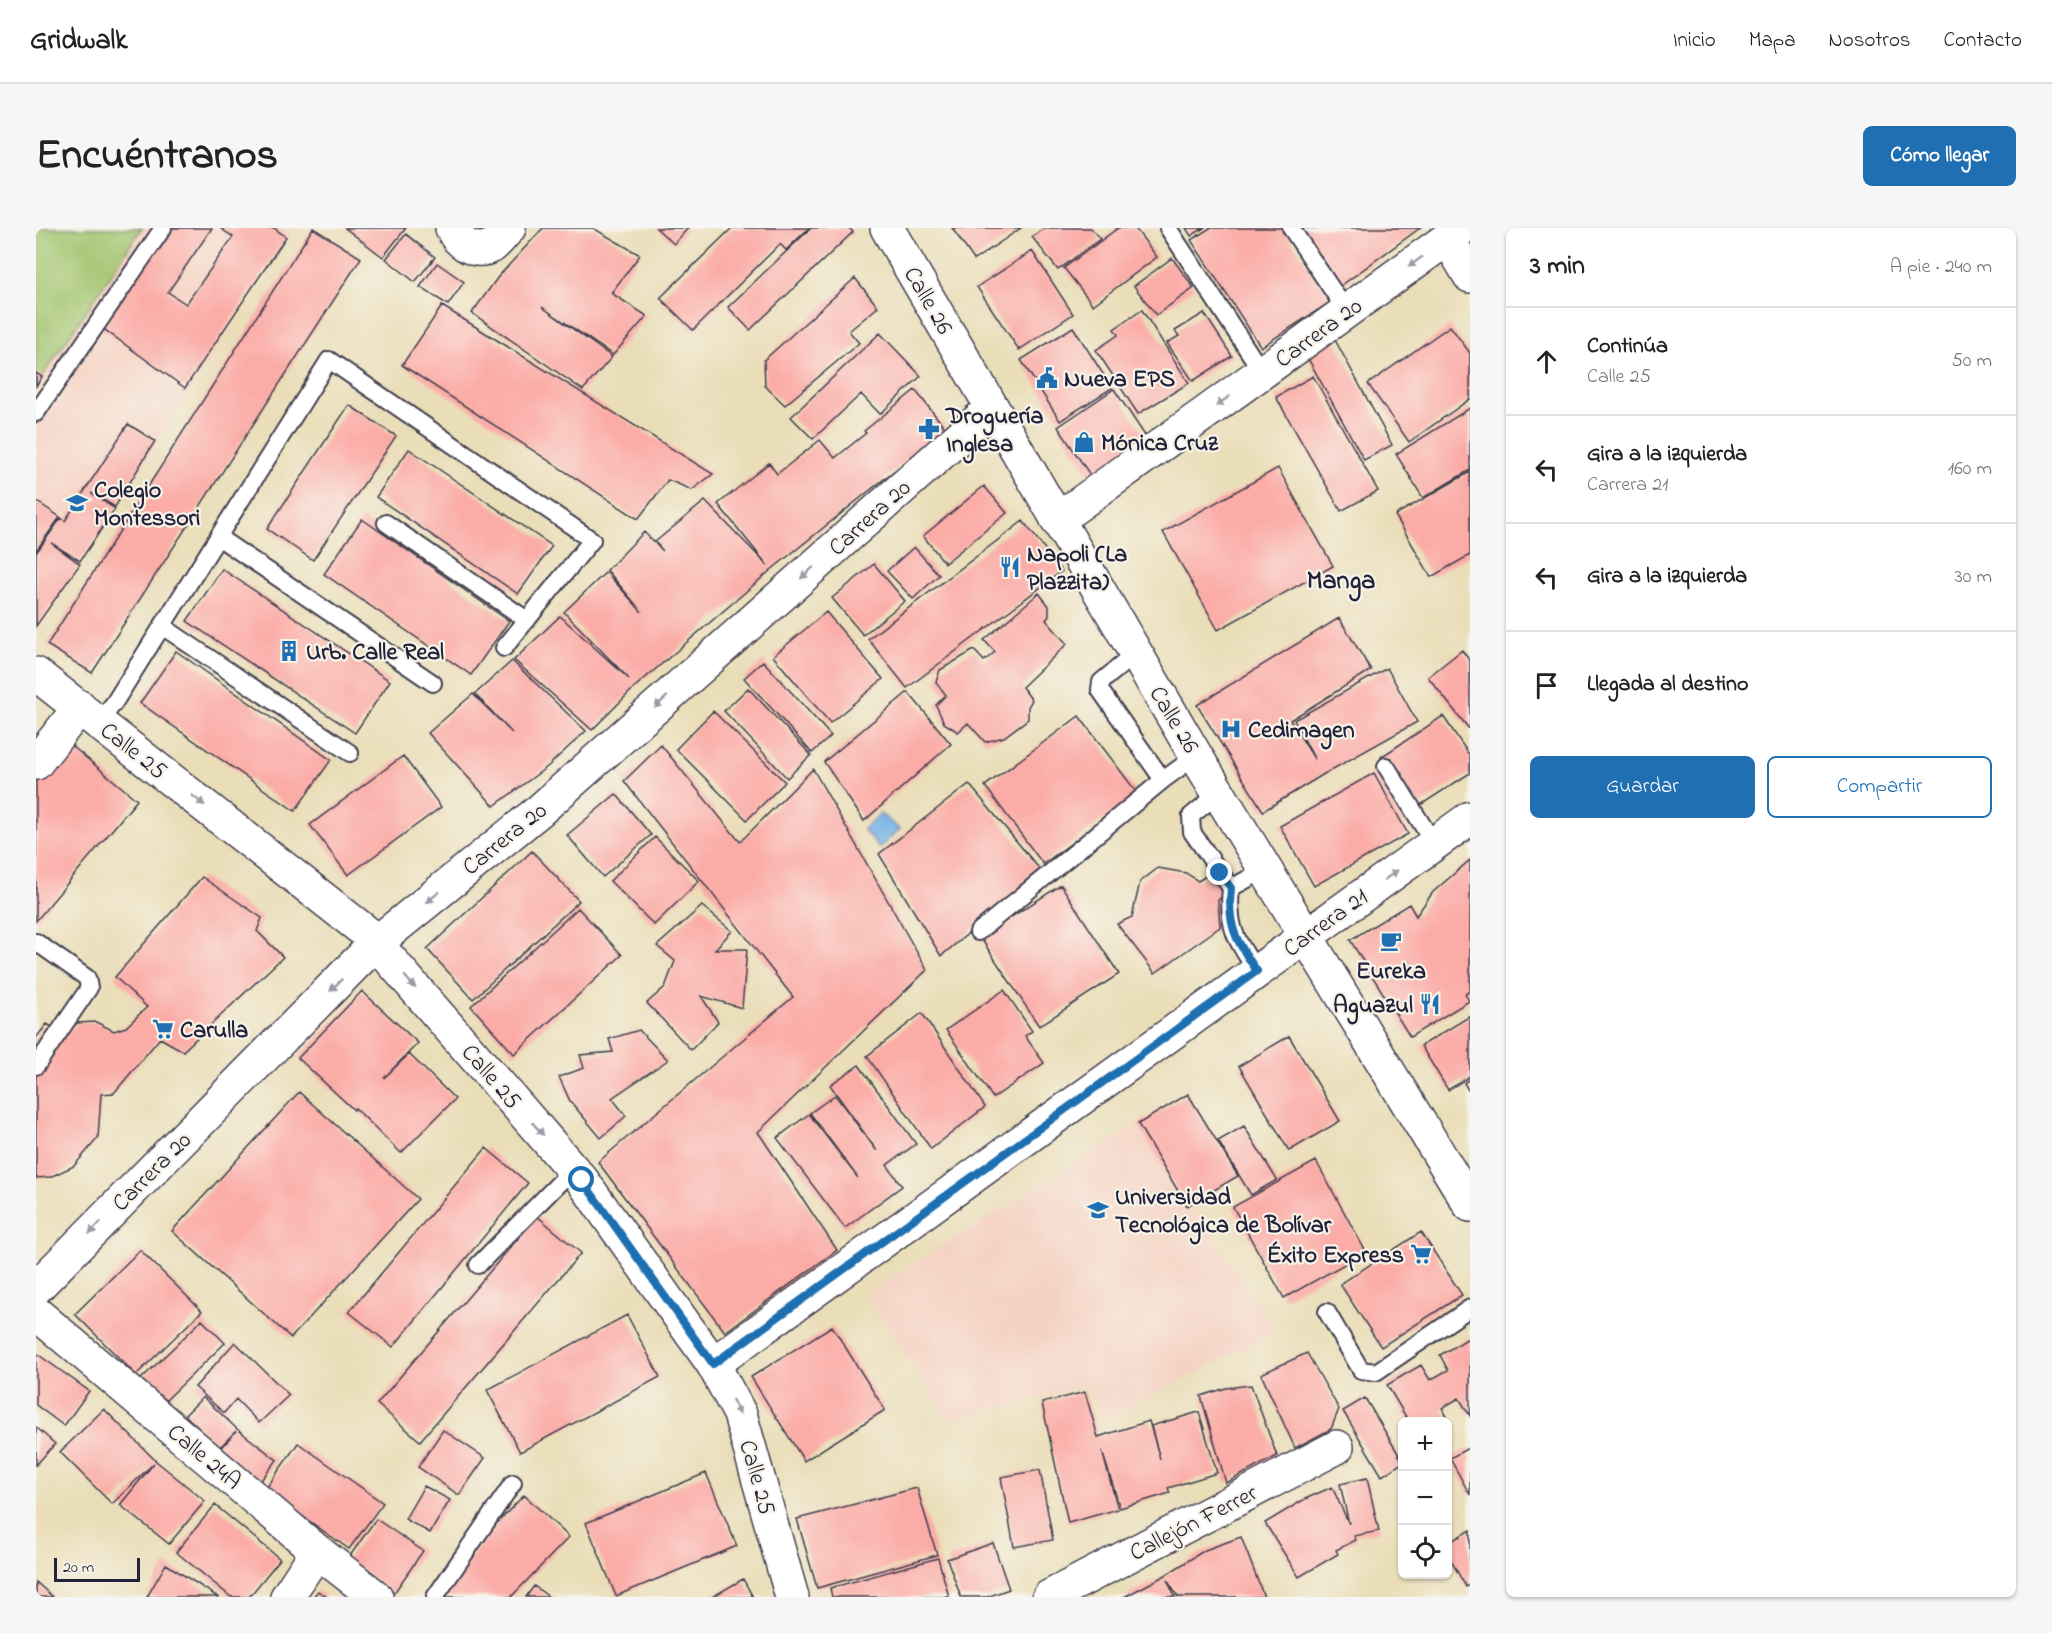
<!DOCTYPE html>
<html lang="es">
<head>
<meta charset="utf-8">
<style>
  body { margin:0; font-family:"Indie Flower",sans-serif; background:#f6f6f6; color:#222 }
  .controls { position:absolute; right:18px; bottom:18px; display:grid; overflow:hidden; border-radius:9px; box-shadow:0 2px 4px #0004 }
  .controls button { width:54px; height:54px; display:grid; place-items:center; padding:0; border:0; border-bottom:2px solid #e0e0e0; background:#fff; color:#222; font:30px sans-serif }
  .scale { position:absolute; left:18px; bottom:15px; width:86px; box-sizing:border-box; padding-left:6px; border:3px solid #22223b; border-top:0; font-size:16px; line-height:21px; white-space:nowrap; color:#22223b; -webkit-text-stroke:4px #f7f3e8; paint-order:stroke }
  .stop { position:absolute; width:18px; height:18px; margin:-14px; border:4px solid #1f6fb2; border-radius:50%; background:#fff }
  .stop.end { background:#1f6fb2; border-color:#fff; box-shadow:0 2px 6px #0008 }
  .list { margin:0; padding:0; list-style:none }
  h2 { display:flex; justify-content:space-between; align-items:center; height:78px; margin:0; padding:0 24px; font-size:26px }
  h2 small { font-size:20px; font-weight:400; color:#767676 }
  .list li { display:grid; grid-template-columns:39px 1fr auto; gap:18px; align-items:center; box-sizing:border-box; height:108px; padding:0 24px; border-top:2px solid #e0e0e0 }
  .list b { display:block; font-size:22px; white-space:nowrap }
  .list p { margin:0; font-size:20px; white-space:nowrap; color:#767676 }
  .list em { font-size:20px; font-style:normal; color:#767676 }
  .actions { display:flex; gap:12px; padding:18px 24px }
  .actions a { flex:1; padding:14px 0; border:2px solid #1f6fb2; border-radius:9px; text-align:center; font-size:21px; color:#1f6fb2 }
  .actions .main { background:#1f6fb2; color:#fff }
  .icon { flex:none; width:33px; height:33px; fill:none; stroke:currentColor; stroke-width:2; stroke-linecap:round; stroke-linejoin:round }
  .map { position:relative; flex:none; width:1434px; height:1369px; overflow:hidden; border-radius:9px }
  header { display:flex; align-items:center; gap:36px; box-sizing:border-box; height:84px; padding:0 30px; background:#fff; border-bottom:2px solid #e0e0e0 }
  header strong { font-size:28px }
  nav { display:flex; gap:33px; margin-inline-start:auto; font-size:21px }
  .intro { display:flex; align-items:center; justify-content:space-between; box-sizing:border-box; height:144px; padding:0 36px }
  h1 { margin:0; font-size:42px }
  .button { padding:15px 27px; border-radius:9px; background:#1f6fb2; color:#fff; font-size:21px; font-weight:700 }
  main { display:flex; gap:36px; padding:0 36px }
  aside { flex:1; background:#fff; border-radius:9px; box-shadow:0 2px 4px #0004 }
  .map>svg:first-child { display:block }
</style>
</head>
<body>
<header>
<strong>Gridwalk</strong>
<nav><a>Inicio</a><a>Mapa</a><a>Nosotros</a><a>Contacto</a></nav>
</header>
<div class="intro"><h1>Encuéntranos</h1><a class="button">Cómo llegar</a></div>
<main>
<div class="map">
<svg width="1434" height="1369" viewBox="0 0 1434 1369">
  <rect width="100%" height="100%" fill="#f7f3e8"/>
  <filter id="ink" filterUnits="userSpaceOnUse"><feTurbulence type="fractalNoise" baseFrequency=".0167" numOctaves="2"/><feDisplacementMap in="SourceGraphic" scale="12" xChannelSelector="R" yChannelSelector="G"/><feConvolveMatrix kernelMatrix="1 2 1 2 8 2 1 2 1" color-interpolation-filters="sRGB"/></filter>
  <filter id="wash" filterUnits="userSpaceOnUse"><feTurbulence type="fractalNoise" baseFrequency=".008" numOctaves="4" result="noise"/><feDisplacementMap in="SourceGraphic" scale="24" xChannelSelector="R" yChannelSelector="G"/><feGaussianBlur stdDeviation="1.35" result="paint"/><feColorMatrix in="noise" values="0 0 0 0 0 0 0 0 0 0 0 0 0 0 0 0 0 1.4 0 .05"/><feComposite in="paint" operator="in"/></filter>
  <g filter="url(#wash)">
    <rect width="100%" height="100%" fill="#eadeb9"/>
    <path fill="#f5d2c3" d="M104 0H257L0 406V145Z
      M1102 896 1240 1103 1068 1192 1052 1157 914 1193 829 1067Z"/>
    <path fill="#a2c56f" stroke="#627455" stroke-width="1.5" d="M0 0H106L0 158Z"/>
    <path fill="#75b2e7" stroke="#4c6a91" stroke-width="1.5" d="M844 586 864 601 843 620 827 601Z"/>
    <g id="blocks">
      <path fill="#fbaca7" d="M130 0H176L132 64 150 76 197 9 184 0H238L250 9 149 160 65 99Z
        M277 0 325 30 56 445 11 417Z
        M309 0H370L347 29Z
        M507 0H557L604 27 575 65 611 88 577 127 506 79 576 129 547 162 436 85 462 49Z
        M620 0H652L638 16Z
        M696 0H773L750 22 744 16 657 102 624 70Z
        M775 0H813L817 4 714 102 692 79Z
        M916 0H985L938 32Z
        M1008 0H1055L1064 11 1022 42 996 9Z
        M1082 0H1099L1121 29 1057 77 1028 40Z
        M1150 0H1168L1155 8Z
        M1174 0H1247L1296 73 1225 119 1155 12Z
        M1261 0H1384L1303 59Z
        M370 6 399 29 379 54 350 31Z
        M996 23 1037 86 983 122 941 59Z
        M1136 30 1158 60 1120 87 1098 58Z
        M401 35 428 54 412 77 384 59Z
        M819 50 842 79 813 103 823 115 749 177 729 158 728 132Z
        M406 78 677 246 656 262 632 252 602 291 366 137Z
        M1106 82 1153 155 1102 186 1060 122 1082 107 1078 101Z
        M1168 85 1196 128 1157 153 1131 115 1143 108 1139 103Z
        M1414 98 1434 125V171L1373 214 1332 156Z
        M1037 99 1076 160 1024 193 985 132Z
        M844 105 885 148 844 186 825 166 777 211 755 189Z
        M1298 110 1356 217 1328 232 1269 125Z
        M0 145 6 149 0 158Z
        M1277 148 1342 263 1305 283 1240 169Z
        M1078 161 1112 212 1056 250 1022 199Z
        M879 162 910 201 735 342 600 458 556 502 478 432 524 388 593 451 528 384 570 344 606 384 571 342 608 304 627 323 619 314 669 273 732 338 682 276 733 235 741 246 784 212 799 230 830 205 828 203Z
        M313 177 360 208 277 332 231 301Z
        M1434 180V242L1387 270 1360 226Z
        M92 196 119 213 79 279 55 265 79 281 44 333 15 315 44 336 0 398V325L25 290 29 293Z
        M373 221 516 318 482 366 340 269Z
        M1242 240 1297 338 1182 402 1127 304Z
        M1434 244V327L1395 349 1359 287Z
        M948 258 971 285 909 335 887 308Z
        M0 273 24 289 0 323Z
        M326 291 473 393 435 447 288 346Z
        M987 293 1026 343 871 460 832 411Z
        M878 319 903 347 877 371 851 343Z
        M838 336 869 373 827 407 796 370Z
        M186 341 354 453 319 505 151 393Z
        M1003 365 1013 378V388L1010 392 1031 416 986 459 996 472 992 479V491L968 509 949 514 932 495 922 504 908 495 900 477 910 467 900 454 904 442 938 422 948 433 959 424 948 412Z
        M790 384 847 451 794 495 737 428Z
        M1303 390 1335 442 1254 492 1279 532 1258 492 1351 440 1381 494 1288 546 1227 583 1161 477Z
        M1426 422 1434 433V502L1392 449Z
        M140 423 295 532 259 583 104 475Z
        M476 433 550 503 511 539 458 578 392 505 437 466 476 505 439 466Z
        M727 433 795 508 776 525 708 450Z
        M712 460 775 527 751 550 688 483Z
        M872 464 915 516 828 593 788 534Z
        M677 483 749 554 711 592 640 521Z
        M1043 488 1102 566 1007 636 949 558Z
        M1407 488 1434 528V545L1380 580 1345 529Z
        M30 513 101 572 0 693V549Z
        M625 517 704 614 777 541 891 742 722 904 801 1022 689 1104 562 934 757 769 588 553Z
        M367 528 405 579 312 647 274 597Z
        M1338 545 1372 606 1278 658 1244 598Z
        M933 556 1006 644 905 728 843 626Z
        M580 566 615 607 567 649 531 607Z
        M619 609 663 653 618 697 574 653Z
        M496 623 543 673 437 771 391 721Z
        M1434 632V763L1429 766 1433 773 1374 809 1314 712 1373 676 1380 688 1397 664Z
        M1122 640 1150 645 1162 653 1175 645 1189 666 1182 672 1184 699 1119 745 1081 696 1096 689 1104 654Z
        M166 649 226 690 221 703 247 729 147 823 124 810 78 865 65 866 62 910 38 938 14 949 0 950V810L11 796 29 807 41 795 60 794 78 803 90 799 111 779 79 749Z
        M1025 657 1083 746 1003 798 944 709Z
        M666 678 696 703 679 721H711L706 780 665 768 682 794 655 822 611 775 629 759 639 733 621 718Z
        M542 680 586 727 478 826 435 778Z
        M968 762 996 803 989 808 1008 835 957 870 910 802Z
        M326 763 382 815 348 850 373 826 419 871 365 925 319 880 318 882 262 830Z
        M886 785 949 879 895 921 831 828Z
        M1434 788V848L1412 862 1385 818Z
        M603 802 632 832 576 870 590 888 565 910 534 873 523 849 548 840 544 827 577 824 573 811Z
        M1253 808 1304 893 1253 923 1203 838Z
        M823 837 880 916 851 937 866 958 809 1000 741 910 773 886 822 950 774 885 799 867 841 923 794 857Z
        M1434 851V865L1428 855Z
        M263 864 382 971 255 1110 136 1003Z
        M1152 866 1202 948 1151 978 1102 896Z
        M1208 898 1241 952 1215 967 1182 913Z
        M450 920 492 955 357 1119 313 1084Z
        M1280 933 1330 1024 1248 1070 1197 979Z
        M501 988 545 1025 384 1213 341 1176Z
        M1385 1004 1426 1067 1345 1119 1304 1056Z
        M104 1022 166 1083 100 1147 39 1086Z
        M591 1087 624 1149 484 1224 451 1162Z
        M166 1092 189 1115 128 1174 105 1151Z
        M796 1098 849 1182 768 1233 715 1149Z
        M1434 1109V1188L1423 1170 1406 1180 1416 1197 1412 1200V1194H1373L1351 1157 1385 1137 1394 1152 1412 1142 1404 1127Z
        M199 1114 253 1167 223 1195 200 1171 188 1185 159 1159Z
        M0 1125 53 1163 28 1198 0 1177Z
        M1271 1125 1303 1181 1295 1201 1259 1220 1225 1146Z
        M1215 1157 1241 1228 1190 1255 1165 1168 1190 1160Z
        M1049 1164 1062 1209 1113 1193 1124 1231 1115 1198 1163 1184 1181 1245 1132 1260 1134 1265 1084 1280 1066 1223 1082 1281 1032 1295 1006 1175Z
        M167 1169 201 1201 241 1232 222 1256 182 1224 200 1203 183 1220 149 1187Z
        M1329 1170 1366 1232V1235L1346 1248 1307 1183Z
        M68 1181 120 1233 169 1273 133 1316 84 1277 118 1235 76 1276 24 1224Z
        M0 1199 19 1216 0 1237Z
        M407 1202 449 1230 423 1267 382 1239Z
        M262 1215 347 1275 313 1321 229 1262Z
        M1434 1219V1267L1414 1230Z
        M1004 1242 1017 1312 978 1319 965 1249Z
        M670 1245 701 1318 580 1368 550 1295Z
        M1331 1250 1343 1303 1318 1308 1320 1312 1300 1322 1302 1326 1263 1349 1229 1295 1269 1271 1296 1259 1313 1296 1304 1256Z
        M388 1258 414 1272 394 1305 369 1291Z
        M881 1260 901 1327 781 1360 761 1291Z
        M488 1267 533 1309 475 1369H409L426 1341 460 1296Z
        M179 1277 244 1331 213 1369H195L140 1324Z
        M340 1291 387 1323 358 1365 311 1332Z
        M1434 1302V1356L1430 1359 1412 1327V1315Z
        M1205 1309 1228 1369H1142L1131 1352 1139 1369H1088L1128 1348 1169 1322Z
        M957 1315 973 1361 951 1369H925L911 1331Z
        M902 1330 913 1369H796L794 1360Z
        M130 1336 182 1369H111Z
        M707 1351 717 1369H676Z
        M0 1354 17 1369H0Z
        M498 1358 513 1369H490Z
        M282 1363 291 1369H277Z"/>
    </g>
  </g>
  <g filter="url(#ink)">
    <use href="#blocks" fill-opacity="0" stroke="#403e4e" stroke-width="1.5"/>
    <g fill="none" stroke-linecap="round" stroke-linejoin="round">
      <defs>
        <path id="service" d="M1132 0 1226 144
          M1255 0 1311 84
          M0 185 127 0
          M350 295 491 392
          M182 309 397 455
          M126 398 314 525
          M1100 425 1065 454 1064 462 1127 552
          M63 494 78 475 293 132 556 312 468 420
          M1350 538 1398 616
          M1183 565 1155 588 1156 604 1195 660
          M942 704 1127 552 1160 528
          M0 714 51 750 53 760 0 838
          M1221 743C1200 713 1191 698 1195 660L1230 641
          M442 1037 528 950 538 942
          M1291 1084 1325 1142 1340 1144 1434 1080
          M399 1369 477 1255"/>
        <path id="minor" d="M416 0C422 15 439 27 456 18 462 14 468 5 473 0
          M1412 11 1434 48
          M1021 292 1426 0
          M0 535 44 479
          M0 1060 340 715 503 583 956 180
          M0 1085 281 1323 340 1369
          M677 1136 1434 590
          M251 1369 281 1323
          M1013 1369 1301 1219"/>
        <path id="tertiary" d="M851 0 1160 528 1434 977"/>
        <path id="secondary" d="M0 446 331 705 546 952 677 1136 704 1186 756 1369"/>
      </defs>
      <use href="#service" stroke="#403e4e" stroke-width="20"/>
      <use href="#minor" stroke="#403e4e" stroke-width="36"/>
      <use href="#tertiary" stroke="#403e4e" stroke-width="36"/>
      <use href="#secondary" stroke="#403e4e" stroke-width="36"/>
      <use href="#service" stroke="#fff" stroke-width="16"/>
      <use href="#minor" stroke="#fff" stroke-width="33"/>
      <use href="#tertiary" stroke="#fff" stroke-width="33"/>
      <use href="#secondary" stroke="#fff" stroke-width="33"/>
    </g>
    <defs><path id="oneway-solid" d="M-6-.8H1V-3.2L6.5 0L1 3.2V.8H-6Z" transform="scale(1.5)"/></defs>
    <g fill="#9c9ca7">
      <use href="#oneway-solid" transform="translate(1379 34) rotate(144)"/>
      <use href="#oneway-solid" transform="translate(1187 173) rotate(144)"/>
      <use href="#oneway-solid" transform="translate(771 345) rotate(138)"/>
      <use href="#oneway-solid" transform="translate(625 474) rotate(138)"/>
      <use href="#oneway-solid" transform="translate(162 572) rotate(38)"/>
      <use href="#oneway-solid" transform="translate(1355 647) rotate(-36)"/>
      <use href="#oneway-solid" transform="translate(397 669) rotate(141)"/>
      <use href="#oneway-solid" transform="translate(374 754) rotate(49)"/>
      <use href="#oneway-solid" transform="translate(300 757) rotate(135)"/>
      <use href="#oneway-solid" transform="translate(502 901) rotate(49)"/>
      <use href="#oneway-solid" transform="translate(59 1000) rotate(135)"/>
      <use href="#oneway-solid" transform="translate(700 1179) rotate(63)"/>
    </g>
  </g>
  <g fill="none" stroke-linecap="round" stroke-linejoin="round" filter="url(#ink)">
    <path stroke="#1f6fb2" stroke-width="8" d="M546 952 677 1136 1221 743C1200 713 1191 698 1195 660L1184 645"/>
  </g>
  <defs>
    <symbol id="civic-bare" viewBox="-9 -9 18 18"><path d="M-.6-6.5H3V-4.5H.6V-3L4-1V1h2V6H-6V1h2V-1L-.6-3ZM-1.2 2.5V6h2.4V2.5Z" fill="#1f6fb2" stroke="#f7f3e8" stroke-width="2.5" paint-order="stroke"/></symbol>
    <symbol id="pharmacy-bare" viewBox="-9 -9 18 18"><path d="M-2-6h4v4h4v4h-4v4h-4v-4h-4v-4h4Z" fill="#1f6fb2" stroke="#f7f3e8" stroke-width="2.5" paint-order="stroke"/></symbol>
    <symbol id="shop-bare" viewBox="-9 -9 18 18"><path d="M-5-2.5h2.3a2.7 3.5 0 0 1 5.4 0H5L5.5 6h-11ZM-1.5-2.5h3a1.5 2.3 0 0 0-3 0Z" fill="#1f6fb2" stroke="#f7f3e8" stroke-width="2.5" paint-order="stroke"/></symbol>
    <symbol id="school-bare" viewBox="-9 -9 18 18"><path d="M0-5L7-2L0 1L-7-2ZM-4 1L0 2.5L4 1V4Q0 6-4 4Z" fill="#1f6fb2" stroke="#f7f3e8" stroke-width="2.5" paint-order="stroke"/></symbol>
    <symbol id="restaurant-bare" viewBox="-9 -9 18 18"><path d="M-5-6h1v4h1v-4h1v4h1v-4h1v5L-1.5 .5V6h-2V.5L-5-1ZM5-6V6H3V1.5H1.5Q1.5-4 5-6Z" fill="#1f6fb2" stroke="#f7f3e8" stroke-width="2.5" paint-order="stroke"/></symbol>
    <symbol id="building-bare" viewBox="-9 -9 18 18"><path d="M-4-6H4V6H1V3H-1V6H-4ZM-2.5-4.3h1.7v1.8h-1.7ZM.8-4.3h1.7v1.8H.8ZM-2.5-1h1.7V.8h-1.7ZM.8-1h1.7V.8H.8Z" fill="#1f6fb2" stroke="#f7f3e8" stroke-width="2.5" paint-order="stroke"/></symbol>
    <symbol id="hospital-bare" viewBox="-9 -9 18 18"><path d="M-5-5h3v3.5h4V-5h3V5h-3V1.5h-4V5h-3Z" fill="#1f6fb2" stroke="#f7f3e8" stroke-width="2.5" paint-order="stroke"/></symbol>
    <symbol id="cafe-bare" viewBox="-9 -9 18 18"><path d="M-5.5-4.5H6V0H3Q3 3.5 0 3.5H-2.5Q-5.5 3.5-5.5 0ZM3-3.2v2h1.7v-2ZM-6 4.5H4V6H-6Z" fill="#1f6fb2" stroke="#f7f3e8" stroke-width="2.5" paint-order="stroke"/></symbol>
    <symbol id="supermarket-bare" viewBox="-9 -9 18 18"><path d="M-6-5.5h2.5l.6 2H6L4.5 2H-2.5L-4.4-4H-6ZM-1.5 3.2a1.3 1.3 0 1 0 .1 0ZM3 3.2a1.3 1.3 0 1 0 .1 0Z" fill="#1f6fb2" stroke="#f7f3e8" stroke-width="2.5" paint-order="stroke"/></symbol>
    <symbol id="university-bare" viewBox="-9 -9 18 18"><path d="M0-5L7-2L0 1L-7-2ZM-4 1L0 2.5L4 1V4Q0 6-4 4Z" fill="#1f6fb2" stroke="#f7f3e8" stroke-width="2.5" paint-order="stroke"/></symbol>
  </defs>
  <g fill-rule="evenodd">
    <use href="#civic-bare" x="996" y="135" width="30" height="30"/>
    <use href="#pharmacy-bare" x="878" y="186" width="30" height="30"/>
    <use href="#shop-bare" x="1033" y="199" width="30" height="30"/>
    <use href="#school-bare" x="26" y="260" width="30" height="30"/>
    <use href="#restaurant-bare" x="959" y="324" width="30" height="30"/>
    <use href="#building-bare" x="238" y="408" width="30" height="30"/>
    <use href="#hospital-bare" x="1180" y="486" width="30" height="30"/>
    <use href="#cafe-bare" x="1340" y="698" width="30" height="30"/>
    <use href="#restaurant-bare" x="1379" y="761" width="30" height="30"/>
    <use href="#supermarket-bare" x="112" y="786" width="30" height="30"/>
    <use href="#university-bare" x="1047" y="967" width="30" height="30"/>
    <use href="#supermarket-bare" x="1370" y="1011" width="30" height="30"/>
  </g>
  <g text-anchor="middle" stroke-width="4.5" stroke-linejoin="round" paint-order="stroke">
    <g font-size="24" fill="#22223b" stroke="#f7f3e8">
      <text transform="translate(893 72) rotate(60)" y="8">Calle 26</text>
      <text transform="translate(1282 104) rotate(-36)" y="8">Carrera 20</text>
      <text transform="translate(833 289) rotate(-42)" y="8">Carrera 20</text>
      <text transform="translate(1139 491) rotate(59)" y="8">Calle 26</text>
      <text transform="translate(98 522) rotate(38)" y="8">Calle 25</text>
      <text transform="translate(468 610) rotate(-39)" y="8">Carrera 20</text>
      <text transform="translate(1289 694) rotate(-36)" y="8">Carrera 21</text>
      <text transform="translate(456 848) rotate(49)" y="8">Calle 25</text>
      <text transform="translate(115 943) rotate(-45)" y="8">Carrera 20</text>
      <text transform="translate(169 1228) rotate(40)" y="8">Calle 24A</text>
      <text transform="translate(722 1249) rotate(74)" y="8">Calle 25</text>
      <text transform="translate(1157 1294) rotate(-27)" y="8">Callejón Ferrer</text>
    </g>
    <g font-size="24" font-weight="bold" fill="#22223b" stroke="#f7f3e8" text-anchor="start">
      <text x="1028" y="158">Nueva EPS</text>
      <text x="910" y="195">Droguería<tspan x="910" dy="28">Inglesa</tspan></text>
      <text x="1065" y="222">Mónica Cruz</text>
      <text x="58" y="269">Colegio<tspan x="58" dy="28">Montessori</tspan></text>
      <text x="991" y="333">Napoli (La<tspan x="991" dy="28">Plazzita)</tspan></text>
      <text x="270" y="431">Urb. Calle Real</text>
      <text x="1212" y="509">Cedimagen</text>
      <text x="1355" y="750" text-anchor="middle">Eureka</text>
      <text x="1377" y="784" text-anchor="end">Aguazul</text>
      <text x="144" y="809">Carulla</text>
      <text x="1079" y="976">Universidad<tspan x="1079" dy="28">Tecnológica de Bolívar</tspan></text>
      <text x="1368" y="1034" text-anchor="end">Éxito Express</text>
    </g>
    <g font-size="26" font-weight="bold" fill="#22223b" stroke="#f7f3e8">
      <text x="1305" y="360">Manga</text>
    </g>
  </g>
</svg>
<div class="controls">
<button>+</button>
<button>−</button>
<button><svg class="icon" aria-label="locate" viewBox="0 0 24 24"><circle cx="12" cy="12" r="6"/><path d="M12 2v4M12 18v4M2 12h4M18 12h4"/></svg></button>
</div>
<div class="scale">20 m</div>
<div class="stop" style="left:546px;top:952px"></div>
<div class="stop end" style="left:1184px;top:645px"></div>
</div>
<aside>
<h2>3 min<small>A pie · 240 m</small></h2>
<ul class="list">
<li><svg class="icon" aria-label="ahead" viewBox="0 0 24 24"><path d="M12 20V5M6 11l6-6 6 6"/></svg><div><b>Continúa</b><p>Calle 25</p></div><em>50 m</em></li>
<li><svg class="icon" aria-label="left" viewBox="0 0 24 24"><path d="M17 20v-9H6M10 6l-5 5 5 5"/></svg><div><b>Gira a la izquierda</b><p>Carrera 21</p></div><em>160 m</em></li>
<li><svg class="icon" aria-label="left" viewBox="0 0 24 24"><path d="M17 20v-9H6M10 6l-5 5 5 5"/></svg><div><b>Gira a la izquierda</b></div><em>30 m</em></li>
<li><svg class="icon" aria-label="arrive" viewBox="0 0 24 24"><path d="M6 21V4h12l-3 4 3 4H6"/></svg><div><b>Llegada al destino</b></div></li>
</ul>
<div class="actions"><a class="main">Guardar</a><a>Compartir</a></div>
</aside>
</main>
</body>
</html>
